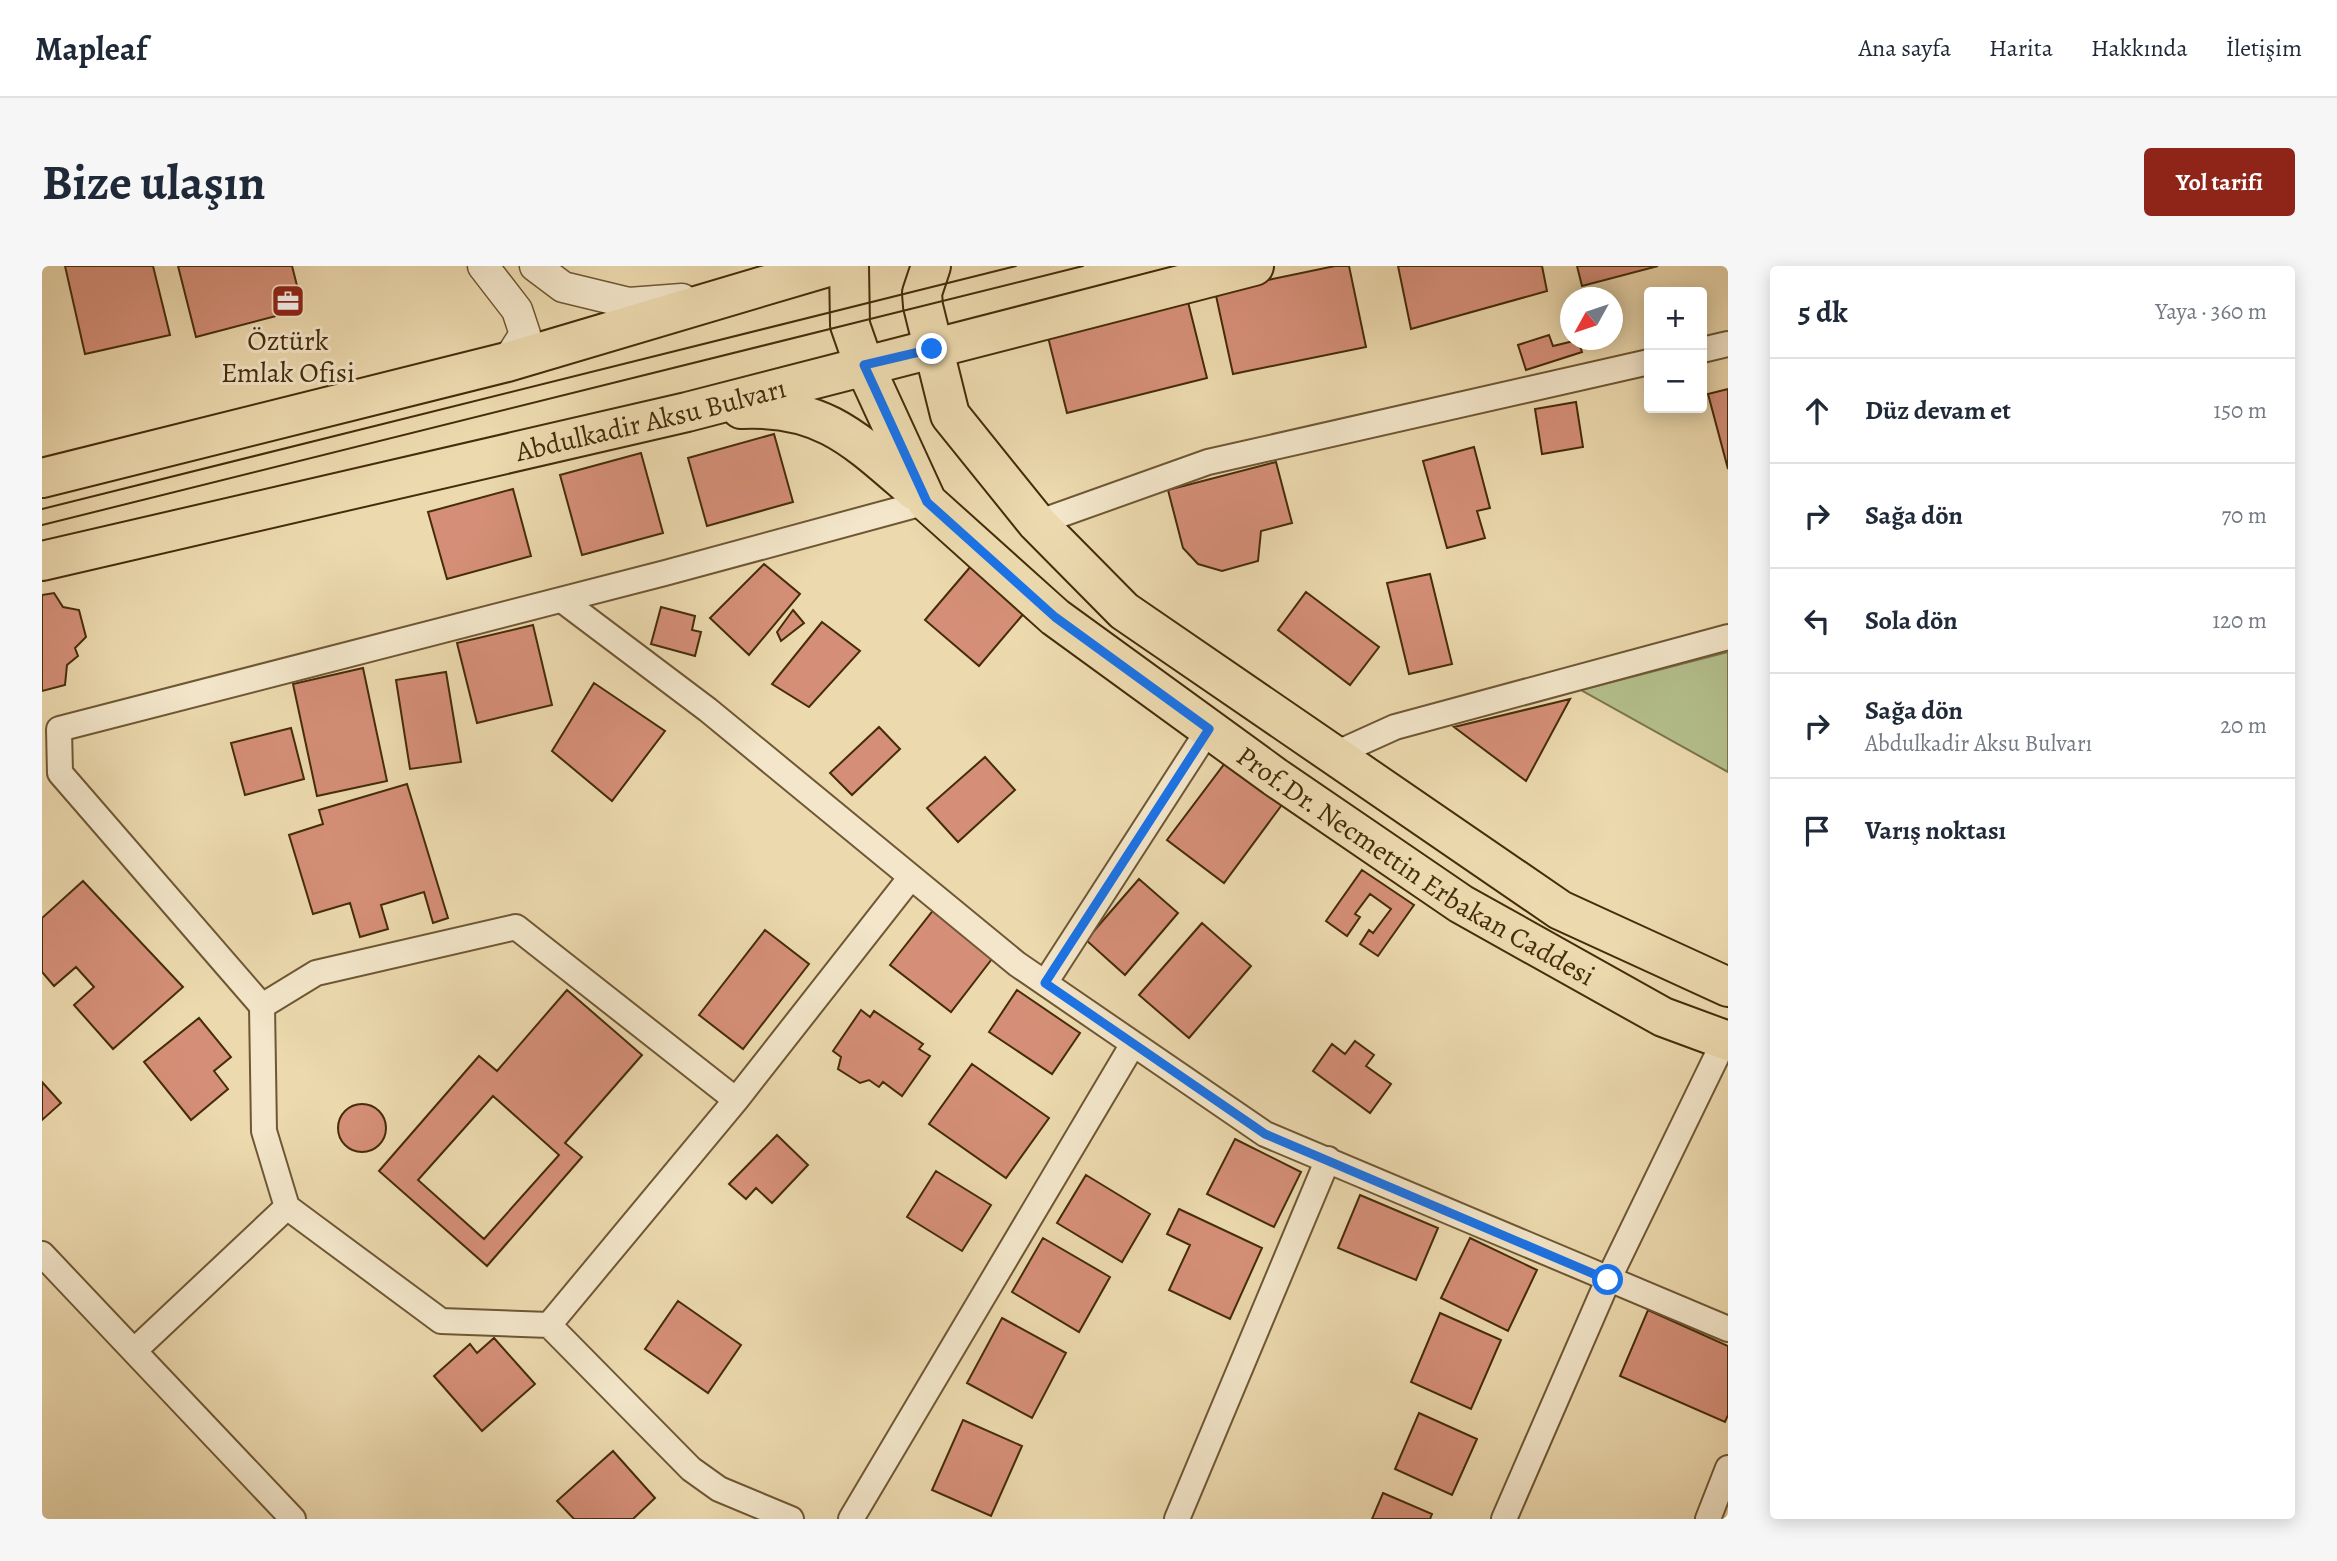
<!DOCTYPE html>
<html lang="tr">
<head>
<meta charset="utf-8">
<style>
  body { margin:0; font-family:Alegreya,serif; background:#f6f6f7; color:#1f2937 }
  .controls { position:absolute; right:21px; top:21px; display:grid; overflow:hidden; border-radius:7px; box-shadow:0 4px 18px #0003 }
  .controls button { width:63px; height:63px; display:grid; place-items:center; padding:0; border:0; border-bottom:2px solid #e0e1e3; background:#fff; color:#1f2937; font:35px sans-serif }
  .compass { position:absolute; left:1518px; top:21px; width:63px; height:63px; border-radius:50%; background:#fff; box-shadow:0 4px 18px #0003; rotate:230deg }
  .stop { position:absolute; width:21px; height:21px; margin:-16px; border:5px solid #1a73e8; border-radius:50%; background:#fff }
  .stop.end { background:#1a73e8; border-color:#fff; box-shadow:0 2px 7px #0008 }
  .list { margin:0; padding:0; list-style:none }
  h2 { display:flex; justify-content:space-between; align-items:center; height:91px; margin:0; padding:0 28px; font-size:30px }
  h2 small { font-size:23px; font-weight:400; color:#747a83 }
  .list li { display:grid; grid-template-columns:46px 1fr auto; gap:21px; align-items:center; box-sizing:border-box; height:105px; padding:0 28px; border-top:2px solid #e0e1e3 }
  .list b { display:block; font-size:26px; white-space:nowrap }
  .list p { margin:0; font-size:23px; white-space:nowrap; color:#747a83 }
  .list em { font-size:23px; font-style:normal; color:#747a83 }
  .icon { flex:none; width:38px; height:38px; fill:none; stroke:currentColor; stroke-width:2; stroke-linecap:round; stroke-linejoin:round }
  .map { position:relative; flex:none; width:1686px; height:1253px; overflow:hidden; border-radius:7px }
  header { display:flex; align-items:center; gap:42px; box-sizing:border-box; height:98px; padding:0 35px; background:#fff; border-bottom:2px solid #e0e1e3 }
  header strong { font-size:33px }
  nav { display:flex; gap:38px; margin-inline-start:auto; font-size:24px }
  .intro { display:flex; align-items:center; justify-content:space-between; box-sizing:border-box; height:168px; padding:0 42px }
  h1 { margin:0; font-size:49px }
  .button { padding:18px 32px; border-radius:7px; background:#8f2418; color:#fff; font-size:24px; font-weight:700 }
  main { display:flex; gap:42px; padding:0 42px }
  aside { flex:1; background:#fff; border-radius:7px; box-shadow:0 4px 18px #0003 }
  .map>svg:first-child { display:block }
</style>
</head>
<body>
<header>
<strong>Mapleaf</strong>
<nav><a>Ana sayfa</a><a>Harita</a><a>Hakkında</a><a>İletişim</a></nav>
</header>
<div class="intro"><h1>Bize ulaşın</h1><a class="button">Yol tarifi</a></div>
<main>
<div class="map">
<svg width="1686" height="1253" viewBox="0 0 1686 1253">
  <rect width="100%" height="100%" fill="#ecd9ae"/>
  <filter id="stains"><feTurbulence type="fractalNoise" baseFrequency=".00286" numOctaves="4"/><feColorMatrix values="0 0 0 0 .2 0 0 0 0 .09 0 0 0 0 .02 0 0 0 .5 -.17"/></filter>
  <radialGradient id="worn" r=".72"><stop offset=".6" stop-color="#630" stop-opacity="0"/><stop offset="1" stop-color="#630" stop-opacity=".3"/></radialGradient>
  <path fill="#b4c08d" stroke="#7c764c" stroke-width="2" d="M1686 386V506L1539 424Z"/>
  <path fill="#d58f78" stroke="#452c0b" stroke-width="2" fill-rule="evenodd" d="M23 0H111L128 69 43 88Z
    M136 0H250L261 43 154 71Z
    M1293 0H1307L1324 81 1191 108 1173 25Z
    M1356 0H1500L1505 25 1369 63Z
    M1535 0H1616L1540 20Z
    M1144 28 1165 112 1025 147 1004 63Z
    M1507 69 1511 80 1536 74 1540 86 1484 104 1476 79Z
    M1686 123V203L1666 128Z
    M1534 136 1541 181 1500 188 1493 143Z
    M732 168 751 236 665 260 646 192Z
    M1432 181 1448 242 1435 245 1443 272 1405 282 1381 195Z
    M599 187 621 267 540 289 518 209Z
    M1234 196 1250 257 1219 265 1216 295 1180 305 1156 298 1141 282 1126 224Z
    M471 223 489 290 405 313 386 246Z
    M935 293 989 339 937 400 883 354Z
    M722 298 758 328 707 389 668 352Z
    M1388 308 1410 398 1367 408 1345 317Z
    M1264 326 1337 381 1308 419 1236 364Z
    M12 327 21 341 37 344 44 371 33 382 36 390 25 399 23 419 0 425V329Z
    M619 341 653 350 650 364 659 366 653 390 609 378Z
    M751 344 762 357 739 375 735 366Z
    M780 356 818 385 767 441 730 418Z
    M491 359 510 439 435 457 415 377Z
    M321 402 345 515 275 530 251 418Z
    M404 406 419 496 368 503 354 414Z
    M552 417 623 465 570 535 510 485Z
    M1528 433 1484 515 1412 461Z
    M837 461 858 483 810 529 788 507Z
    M249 462 262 513 203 529 189 477Z
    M1189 489 1245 532 1182 617 1125 574Z
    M943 491 973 524 916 576 885 542Z
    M365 518 406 652 391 657 382 626 339 639 346 663 318 671 308 637 271 648 247 569 281 558 277 544Z
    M1320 604 1372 639 1336 690 1318 678 1327 664 1331 667 1349 643 1328 628 1313 648 1318 651 1305 670 1284 655Z
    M1097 613 1136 647 1083 709 1044 674Z
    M41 615 141 721 71 783 32 739 52 721 34 701 12 720 0 706V652Z
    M893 642 953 689 909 746 848 699Z
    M1160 657 1209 700 1147 772 1097 729Z
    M723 664 767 698 701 783 657 749Z
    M525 724 600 789 523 877 540 891 445 1000 337 905 437 790 455 805ZM451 830 517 889 442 973 376 914Z
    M975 724 1038 767 1010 808 947 766Z
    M819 744 828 751 832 745 881 778 877 783 888 790 860 830 841 816 837 821 827 814 818 817 796 803 799 791 791 785Z
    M157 752 189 791 172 805 186 823 149 854 102 796Z
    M1313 775 1332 789 1324 800 1349 818 1328 847 1271 805 1290 778 1303 788Z
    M930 798 1007 852 964 912 887 858Z
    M0 816 19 837 0 854Z
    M296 862a24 24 0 1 1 48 0a24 24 0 1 1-48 0Z
    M735 869 766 899 730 937 714 922 704 933 687 918Z
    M1193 873 1259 906 1232 961 1165 928Z
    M894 905 949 939 920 985 865 951Z
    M1044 909 1108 948 1080 996 1015 957Z
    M1318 929 1396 962 1374 1014 1296 982Z
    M1137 943 1220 982 1188 1053 1127 1024 1148 979 1125 968Z
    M1001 972 1068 1011 1037 1066 970 1026Z
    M1428 972 1495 1004 1466 1065 1399 1032Z
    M636 1035 699 1079 666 1127 603 1083Z
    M1606 1044 1686 1080V1149L1683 1156 1578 1110Z
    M1398 1047 1459 1074 1429 1143 1369 1116Z
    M960 1052 1024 1087 990 1152 925 1117Z
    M452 1072 493 1118 440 1165 392 1110 428 1078 435 1087Z
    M1377 1147 1435 1173 1410 1229 1353 1203Z
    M921 1154 980 1180 949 1250 890 1224Z
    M571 1185 613 1232 591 1253H532L515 1235Z
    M1341 1227 1390 1248 1388 1253H1330Z"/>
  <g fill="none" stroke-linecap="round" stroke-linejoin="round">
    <defs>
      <path id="minor" d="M1660 84 1686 78
        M995 257 1166 196 1607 96
        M520 334 666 444 975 698 1223 868 1686 1063
        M1291 489 1353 461 1686 371
        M1003 717 1167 463
        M220 740 274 707 474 661 694 834
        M0 988 251 1253
        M507 1059 694 834 869 611
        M93 1084 245 941
        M749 1253 677 1223 649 1203 507 1059 399 1055 245 941 222 865 220 740 18 507 17 463 623 307 885 236
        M809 1253 1091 778
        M1135 1253 1286 893
        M1462 1253 1566 1014 1686 767
        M1666 1253 1686 1202"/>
      <path id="tertiary" d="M441 0 475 44 483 68 465 96
        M493 0 521 21 587 37 640 33"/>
      <g id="primary">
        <path id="s1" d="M807 0 808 59 822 99 885 236 1013 351 1233 511 1419 638 1621 751 1686 775"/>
        <path d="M889 0 880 27 881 40 908 149 995 257 1082 345 1518 644 1686 721"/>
        <path d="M699 143C781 139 814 174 872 224"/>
        <path d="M0 212 465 96 789 0"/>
        <path id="s2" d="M0 295 645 146 1212 0"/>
      </g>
    </defs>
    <use href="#minor" stroke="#6f5734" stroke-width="28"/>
    <use href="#tertiary" stroke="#6f5734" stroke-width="33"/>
    <use href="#primary" stroke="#452c0b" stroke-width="42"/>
    <use href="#minor" stroke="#f3e6ca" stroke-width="24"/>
    <use href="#tertiary" stroke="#f3e6ca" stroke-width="30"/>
    <use href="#primary" stroke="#ecd9ae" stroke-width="38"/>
    <path stroke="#452c0b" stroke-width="2" d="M0 243 974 0
      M0 259 1041 0"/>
  </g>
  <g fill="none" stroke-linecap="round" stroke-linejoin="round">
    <path stroke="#1a73e8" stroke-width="9" d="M890 83 822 99 885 236 1013 351 1167 463 1003 717 1223 868 1566 1014"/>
  </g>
  <defs>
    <symbol id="office-square" viewBox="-11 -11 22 22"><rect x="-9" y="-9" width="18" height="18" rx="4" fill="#8f2418" stroke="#f3e6ca"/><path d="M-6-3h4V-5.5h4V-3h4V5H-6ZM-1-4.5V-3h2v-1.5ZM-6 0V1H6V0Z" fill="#fff"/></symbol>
  </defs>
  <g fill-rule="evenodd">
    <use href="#office-square" x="227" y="16" width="38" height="38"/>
  </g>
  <g text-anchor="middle" stroke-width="6" stroke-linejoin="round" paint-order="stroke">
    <g font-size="28" fill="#452c0b" stroke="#f3e6ca">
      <text x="246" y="84">Öztürk<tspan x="246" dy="32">Emlak Ofisi</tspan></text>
    </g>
    <g font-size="28" fill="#452c0b" stroke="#f3e6ca">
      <text dy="10" stroke="none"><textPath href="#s2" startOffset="625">Abdulkadir Aksu Bulvarı</textPath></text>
      <text dy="10" stroke="none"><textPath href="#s1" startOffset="863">Prof.Dr. Necmettin Erbakan Caddesi</textPath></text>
    </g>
  </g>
  <rect width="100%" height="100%" filter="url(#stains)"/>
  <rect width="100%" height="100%" fill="url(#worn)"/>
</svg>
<div class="controls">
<button>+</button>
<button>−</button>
</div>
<svg class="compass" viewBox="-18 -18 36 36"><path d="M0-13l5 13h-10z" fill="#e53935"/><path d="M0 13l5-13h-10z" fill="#747a83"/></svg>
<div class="stop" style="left:1566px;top:1014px"></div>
<div class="stop end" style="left:890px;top:83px"></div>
</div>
<aside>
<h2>5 dk<small>Yaya · 360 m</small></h2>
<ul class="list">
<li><svg class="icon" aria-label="ahead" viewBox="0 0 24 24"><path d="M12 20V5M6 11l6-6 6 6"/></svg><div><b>Düz devam et</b></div><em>150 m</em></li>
<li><svg class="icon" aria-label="right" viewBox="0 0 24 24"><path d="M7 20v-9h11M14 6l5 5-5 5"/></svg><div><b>Sağa dön</b></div><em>70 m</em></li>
<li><svg class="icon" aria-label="left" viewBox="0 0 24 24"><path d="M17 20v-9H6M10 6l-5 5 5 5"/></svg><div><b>Sola dön</b></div><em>120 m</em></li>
<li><svg class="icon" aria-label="right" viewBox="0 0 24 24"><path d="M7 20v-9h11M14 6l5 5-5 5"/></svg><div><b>Sağa dön</b><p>Abdulkadir Aksu Bulvarı</p></div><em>20 m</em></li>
<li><svg class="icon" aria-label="arrive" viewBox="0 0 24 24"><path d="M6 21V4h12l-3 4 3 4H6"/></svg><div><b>Varış noktası</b></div></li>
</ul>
</aside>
</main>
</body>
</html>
